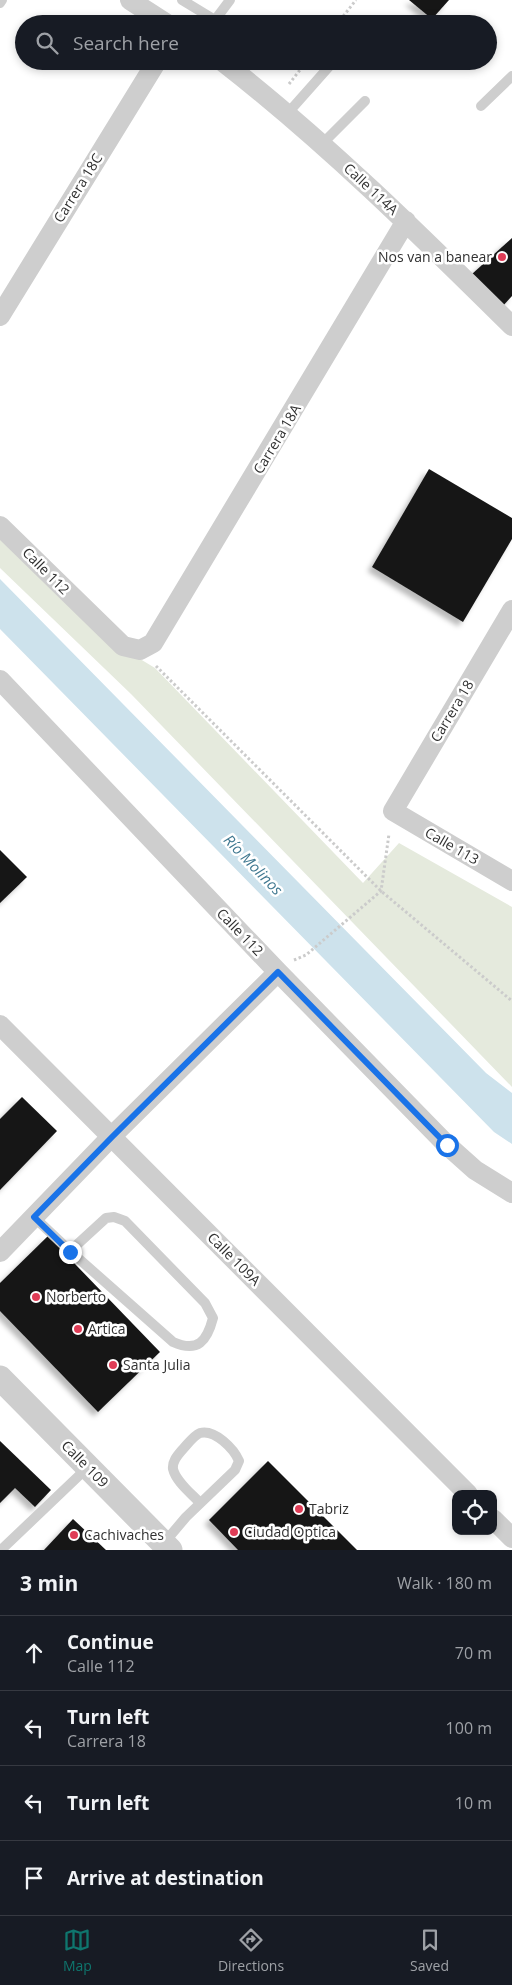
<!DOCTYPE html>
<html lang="en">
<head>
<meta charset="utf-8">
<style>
  body { margin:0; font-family:"Open Sans",sans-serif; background:#242831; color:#f1f3f6 }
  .controls { position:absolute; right:15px; bottom:15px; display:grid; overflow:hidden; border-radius:10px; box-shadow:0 2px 8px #0003 }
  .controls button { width:45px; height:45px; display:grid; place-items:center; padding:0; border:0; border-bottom:1px solid #363941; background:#171b24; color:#f1f3f6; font:25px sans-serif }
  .stop { position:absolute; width:15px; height:15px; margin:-11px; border:4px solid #1a73e8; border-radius:50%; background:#fff }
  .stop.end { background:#1a73e8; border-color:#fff; box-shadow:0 1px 5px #0008 }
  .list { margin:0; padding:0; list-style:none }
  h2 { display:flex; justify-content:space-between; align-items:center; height:65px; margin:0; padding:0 20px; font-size:21px }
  h2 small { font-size:16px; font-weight:400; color:#9ea1a6 }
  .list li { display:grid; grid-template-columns:32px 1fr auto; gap:15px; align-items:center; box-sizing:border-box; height:75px; padding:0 20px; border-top:1px solid #363941 }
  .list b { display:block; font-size:19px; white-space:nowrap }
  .list p { margin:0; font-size:16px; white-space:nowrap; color:#9ea1a6 }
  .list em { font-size:16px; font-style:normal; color:#9ea1a6 }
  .icon { flex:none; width:28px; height:28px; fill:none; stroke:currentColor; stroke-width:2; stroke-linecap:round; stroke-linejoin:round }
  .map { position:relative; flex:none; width:512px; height:1550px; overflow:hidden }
  .search { position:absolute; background:#171b24; box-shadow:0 2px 8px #0003; left:15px; right:15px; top:15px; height:55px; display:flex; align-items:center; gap:12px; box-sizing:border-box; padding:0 18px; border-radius:28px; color:#9ea1a6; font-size:19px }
  .sheet { height:365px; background:#171b24 }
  nav { display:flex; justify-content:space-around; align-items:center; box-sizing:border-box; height:70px; border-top:1px solid #363941; background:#171b24; font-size:14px; color:#9ea1a6 }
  nav a { display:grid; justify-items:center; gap:2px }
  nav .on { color:#0f766e }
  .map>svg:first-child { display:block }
</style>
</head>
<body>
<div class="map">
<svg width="512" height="1550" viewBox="0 0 512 1550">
  <defs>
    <filter id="shadow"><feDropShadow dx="-4.5" dy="4.5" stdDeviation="2.5" flood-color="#0004"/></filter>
  </defs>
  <rect width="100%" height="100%" fill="#fff"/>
  <path fill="#e5eadd" d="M0 533 117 645 155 668 363 883 399 843 512 907V1087L131 694 0 568Z"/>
  <path fill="#cde2ec" d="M0 579 486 1073 512 1093V1144L494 1132 0 629Z"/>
  <path fill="#181818" filter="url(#shadow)" d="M409 0H449L432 19Z
    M512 238V296L501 308 472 274Z
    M429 469 512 518V539L463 622 372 567Z
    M0 850 27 877 0 903Z
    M22 1097 57 1131 0 1190V1119Z
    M48 1236 160 1352 98 1412 0 1311V1283Z
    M0 1441 51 1490 35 1507 15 1488 0 1503Z
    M268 1461 357 1550H238L209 1520Z
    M73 1519 106 1550H44Z"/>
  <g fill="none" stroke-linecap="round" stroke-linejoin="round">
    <path stroke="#cbcbcb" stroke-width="3" stroke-dasharray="2.5 2.5" stroke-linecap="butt" d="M337 24 356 0
      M289 84 307 61
      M156 666 381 891 512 1001
      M294 960 306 955 381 891 389 834"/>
    <path stroke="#cecece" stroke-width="10" d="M182 0 215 20 230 0
      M0 3 2 0
      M481 106 512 76
      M287 114 334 61
      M322 144 365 101
      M34 1217 70 1251 106 1218 114 1217 125 1221 205 1303 213 1318C207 1341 198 1353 173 1342L70 1251
      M164 1543 186 1517 235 1470 239 1461C234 1449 215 1429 200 1433 193 1436 188 1444 183 1449 178 1455 172 1461 173 1469 176 1482 192 1494 200 1503
      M1 1550 87 1468"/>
    <path stroke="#cecece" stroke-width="20" d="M130 0 167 24
      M222 61C326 142 419 234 512 326
      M0 316 157 61
      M0 526 123 646 140 650 153 643 406 221
      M512 610 393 811 512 881
      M0 680 278 972 447 1145 475 1170 512 1193
      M0 1025 468 1494
      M0 1252 111 1137 278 972
      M493 1519 512 1538"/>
    <path stroke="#cecece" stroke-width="25" d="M0 1378 170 1550"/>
  </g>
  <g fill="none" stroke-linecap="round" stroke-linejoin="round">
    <path stroke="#1a73e8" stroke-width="6" d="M70 1252 34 1217 112 1137 278 972 447 1145"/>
  </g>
  <g fill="#df3c56" stroke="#fff" stroke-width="2">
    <circle cx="502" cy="257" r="5"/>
    <circle cx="36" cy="1297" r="5"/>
    <circle cx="78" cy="1329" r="5"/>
    <circle cx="113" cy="1365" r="5"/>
    <circle cx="299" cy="1509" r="5"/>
    <circle cx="234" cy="1532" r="5"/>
    <circle cx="74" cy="1535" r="5"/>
  </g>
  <g text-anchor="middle" stroke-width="5" stroke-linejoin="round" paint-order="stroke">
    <g font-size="14" fill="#313131" stroke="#fff">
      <text transform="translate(78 188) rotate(-58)" y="5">Carrera 18C</text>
      <text transform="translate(371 189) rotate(43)" y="5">Calle 114A</text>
      <text transform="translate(277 439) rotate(-59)" y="5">Carrera 18A</text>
      <text transform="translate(46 571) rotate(45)" y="5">Calle 112</text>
      <text transform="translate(452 711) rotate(-59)" y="5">Carrera 18</text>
      <text transform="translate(452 846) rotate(30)" y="5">Calle 113</text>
      <text transform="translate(240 932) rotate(46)" y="5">Calle 112</text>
      <text transform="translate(234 1259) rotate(45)" y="5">Calle 109A</text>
      <text transform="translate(85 1464) rotate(45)" y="5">Calle 109</text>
    </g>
    <g font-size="14" fill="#313131" stroke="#fff" text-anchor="start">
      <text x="492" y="262" text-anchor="end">Nos van a banear</text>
      <text x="46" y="1302">Norberto</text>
      <text x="88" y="1334">Artica</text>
      <text x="123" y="1370">Santa Julia</text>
      <text x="309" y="1514">Tabriz</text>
      <text x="244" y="1537">Ciudad Optica</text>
      <text x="84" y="1540">Cachivaches</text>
    </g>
    <g font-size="15" font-style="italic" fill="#417991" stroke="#fff">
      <text transform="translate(253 865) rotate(46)" y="5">Río Molinos</text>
    </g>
  </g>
</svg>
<div class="controls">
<button><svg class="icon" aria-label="locate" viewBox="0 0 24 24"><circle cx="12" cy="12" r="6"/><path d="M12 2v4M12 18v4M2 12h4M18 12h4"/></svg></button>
</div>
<div class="stop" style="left:447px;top:1145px"></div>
<div class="stop end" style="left:70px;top:1252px"></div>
<div class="search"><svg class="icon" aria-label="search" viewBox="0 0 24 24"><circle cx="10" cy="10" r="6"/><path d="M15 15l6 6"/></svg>Search here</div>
</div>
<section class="sheet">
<h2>3 min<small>Walk · 180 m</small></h2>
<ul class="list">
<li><svg class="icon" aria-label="ahead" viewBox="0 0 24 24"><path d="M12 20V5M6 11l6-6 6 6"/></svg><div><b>Continue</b><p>Calle 112</p></div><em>70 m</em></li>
<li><svg class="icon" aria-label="left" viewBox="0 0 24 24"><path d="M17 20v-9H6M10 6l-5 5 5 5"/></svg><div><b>Turn left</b><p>Carrera 18</p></div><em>100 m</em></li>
<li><svg class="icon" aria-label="left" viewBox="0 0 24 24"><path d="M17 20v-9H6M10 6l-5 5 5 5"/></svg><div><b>Turn left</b></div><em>10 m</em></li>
<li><svg class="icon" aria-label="arrive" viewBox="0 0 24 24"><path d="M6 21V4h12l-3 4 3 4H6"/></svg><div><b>Arrive at destination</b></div></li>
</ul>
</section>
<nav>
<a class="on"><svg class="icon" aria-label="map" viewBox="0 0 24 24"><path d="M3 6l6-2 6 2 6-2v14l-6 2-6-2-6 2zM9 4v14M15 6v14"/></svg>Map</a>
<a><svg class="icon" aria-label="directions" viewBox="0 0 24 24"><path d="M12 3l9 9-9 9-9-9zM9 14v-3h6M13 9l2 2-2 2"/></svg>Directions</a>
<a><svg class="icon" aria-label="saved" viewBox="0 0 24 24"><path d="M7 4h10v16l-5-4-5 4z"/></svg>Saved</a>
</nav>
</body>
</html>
